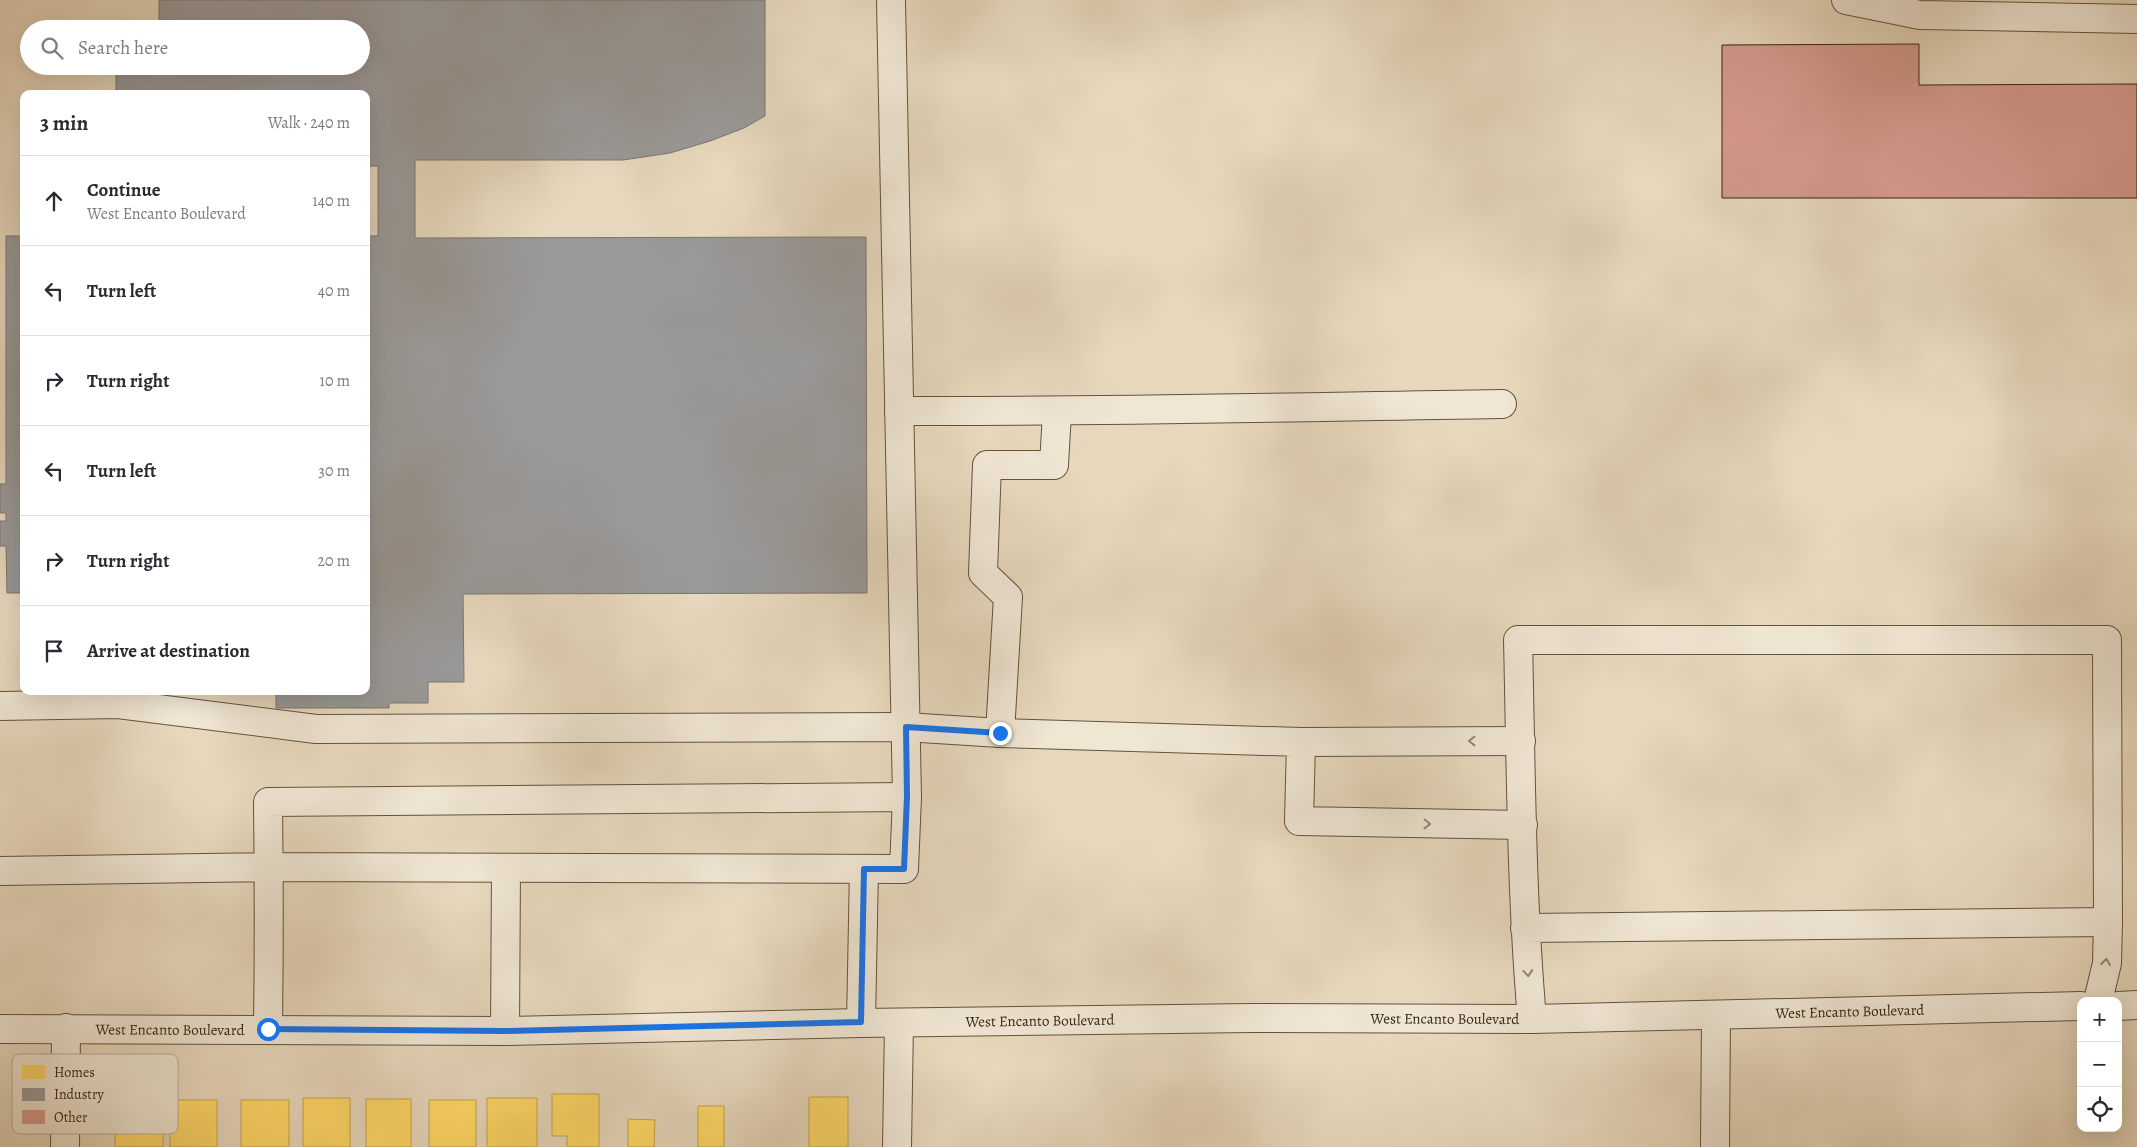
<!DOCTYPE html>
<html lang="en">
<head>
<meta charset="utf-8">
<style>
  :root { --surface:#fff; --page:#f7f7f7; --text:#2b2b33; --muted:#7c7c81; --line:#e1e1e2 }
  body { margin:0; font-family:Alegreya,serif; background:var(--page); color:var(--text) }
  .controls { position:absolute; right:15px; bottom:15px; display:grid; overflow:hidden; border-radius:10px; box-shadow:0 5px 20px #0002 }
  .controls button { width:45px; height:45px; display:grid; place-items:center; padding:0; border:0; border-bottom:1px solid var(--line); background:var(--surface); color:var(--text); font:25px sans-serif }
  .stop { position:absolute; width:15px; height:15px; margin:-11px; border:4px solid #1a73e8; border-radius:50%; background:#fff }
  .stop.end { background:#1a73e8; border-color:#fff; box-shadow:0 1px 5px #0008 }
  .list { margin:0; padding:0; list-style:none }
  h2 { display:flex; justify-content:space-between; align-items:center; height:65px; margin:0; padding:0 20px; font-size:21px }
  h2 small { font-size:16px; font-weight:400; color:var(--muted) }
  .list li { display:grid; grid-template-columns:32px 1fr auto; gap:15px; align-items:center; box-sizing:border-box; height:90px; padding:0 20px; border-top:1px solid var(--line) }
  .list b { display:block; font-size:19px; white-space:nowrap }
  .list p { margin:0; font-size:16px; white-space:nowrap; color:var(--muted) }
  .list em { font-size:16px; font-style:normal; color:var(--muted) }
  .icon { flex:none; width:28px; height:28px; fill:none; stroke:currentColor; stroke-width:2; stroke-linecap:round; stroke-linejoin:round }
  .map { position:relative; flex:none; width:2137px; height:1147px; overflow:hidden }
  .search { position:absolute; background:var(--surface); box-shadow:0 5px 20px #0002; left:20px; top:20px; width:350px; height:55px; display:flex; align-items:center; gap:12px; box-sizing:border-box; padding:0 18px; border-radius:28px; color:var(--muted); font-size:19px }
  .panel { position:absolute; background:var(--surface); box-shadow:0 5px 20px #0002; left:20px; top:90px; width:350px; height:605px; border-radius:10px }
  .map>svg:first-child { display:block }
</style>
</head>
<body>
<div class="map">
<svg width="2137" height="1147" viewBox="0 0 2137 1147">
  <rect width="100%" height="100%" fill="#e7d8bd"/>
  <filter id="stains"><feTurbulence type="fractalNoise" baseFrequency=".004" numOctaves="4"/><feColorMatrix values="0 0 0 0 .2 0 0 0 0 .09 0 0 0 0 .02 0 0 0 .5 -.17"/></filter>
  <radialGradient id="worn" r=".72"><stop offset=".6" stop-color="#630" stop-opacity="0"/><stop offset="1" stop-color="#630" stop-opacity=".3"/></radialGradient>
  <!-- homes -->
  <path fill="#ffd966" stroke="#c4a34c" d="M552,1094H599V1147H567V1136H552Z
    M809,1097H848V1147H809Z
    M115,1098H164L163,1147H115Z
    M303,1098H350V1147H303Z
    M487,1098H537V1147H487Z
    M366,1099H411V1147H366Z
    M170,1100H217V1147H170Z
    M241,1100H289V1147H241Z
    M429,1100H476V1147H429Z
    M698,1106H724V1147H698Z
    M628,1119L655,1120L654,1147H628Z"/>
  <!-- industry -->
  <path fill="#999" stroke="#7c7670" d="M159,0H765V116L744,128L710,141L670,153L623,160H415V238L866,237L867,593L463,594L464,682H428V703H389V708H276V691H366V236H378V166H366V94H116V66H361V29H159Z
    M6,236H24V593H7L6,546H0V521H6V513H0V484H6Z"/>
  <!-- building -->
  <path fill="#d69b8f" stroke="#392610" d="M1919,44V85L2137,84V198H1722V45Z"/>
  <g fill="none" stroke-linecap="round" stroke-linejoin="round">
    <!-- minor casing -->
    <g stroke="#64523b" stroke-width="30">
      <g id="minor">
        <path d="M891,0L907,797"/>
        <path d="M1846,0L1920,15L2137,19"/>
        <path d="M899,411C1100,412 1301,407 1502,404"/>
        <path d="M0,706L118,704L316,729L905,727L1000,733L1301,742L1299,821L1523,825"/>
        <path d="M1000,733L1008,597L983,573L987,465H1054L1057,412"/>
        <path d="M1301,742L1521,741"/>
        <path d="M0,871L269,867L904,869L907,797L268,802C269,878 269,953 268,1029"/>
        <path d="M1525,928L2108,922L2107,640H1518C1521,766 1521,893 1532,1019"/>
        <path d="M2098,1001L2107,963L2108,922"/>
        <path d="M2118,1006L2137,1005"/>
        <path d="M861,1023L864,869"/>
        <path id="s1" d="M0,1029L505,1031L861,1023L1251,1018L1532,1019L2081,1006"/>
        <path d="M505,1031L506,868"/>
        <path d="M65,1147L66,1028"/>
        <path d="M897,1147L899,1023"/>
        <path d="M1715,1147L1716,1016"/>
      </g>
    </g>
    <!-- minor -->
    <use href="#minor" stroke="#efe6d4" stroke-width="28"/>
  </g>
  <!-- one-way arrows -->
  <defs><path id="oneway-chevron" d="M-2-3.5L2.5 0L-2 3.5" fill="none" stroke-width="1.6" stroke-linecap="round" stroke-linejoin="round" transform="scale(1.25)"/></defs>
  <g stroke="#948672">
    <use href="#oneway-chevron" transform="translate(1472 741) rotate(180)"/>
    <use href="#oneway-chevron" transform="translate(1427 824) rotate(1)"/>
    <use href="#oneway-chevron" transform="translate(2106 962) rotate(-83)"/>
    <use href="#oneway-chevron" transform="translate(1528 973) rotate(85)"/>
  </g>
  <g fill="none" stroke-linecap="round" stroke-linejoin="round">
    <!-- route -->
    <path stroke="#1a73e8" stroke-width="6" d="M268,1029L505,1031L861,1022L864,869H904L907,796L906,727L1000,733"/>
  </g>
  <g text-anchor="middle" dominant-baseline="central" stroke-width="5" stroke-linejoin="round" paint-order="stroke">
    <!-- street labels -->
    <g font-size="15" fill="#392610" stroke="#efe6d4">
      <text stroke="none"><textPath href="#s1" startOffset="1850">West Encanto Boulevard</textPath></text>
      <text stroke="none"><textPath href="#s1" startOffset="1445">West Encanto Boulevard</textPath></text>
      <text stroke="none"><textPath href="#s1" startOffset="1040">West Encanto Boulevard</textPath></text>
      <text stroke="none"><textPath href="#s1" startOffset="170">West Encanto Boulevard</textPath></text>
    </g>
  </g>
  <!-- legend -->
  <rect x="12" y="1054" width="166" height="80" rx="8" fill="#efe6d4" stroke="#b8ac99" stroke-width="1"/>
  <rect x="22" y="1065" width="23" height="14" fill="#ffd966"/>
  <rect x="22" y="1088" width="23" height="13" fill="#999"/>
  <rect x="22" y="1110" width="23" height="14" fill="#d69b8f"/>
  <g font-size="14" fill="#392610">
    <text x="54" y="1077">Homes</text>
    <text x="54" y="1099">Industry</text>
    <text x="54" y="1122">Other</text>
  </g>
  <rect width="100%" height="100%" filter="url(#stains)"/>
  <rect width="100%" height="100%" fill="url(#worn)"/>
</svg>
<div class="controls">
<button>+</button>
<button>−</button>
<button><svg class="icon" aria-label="locate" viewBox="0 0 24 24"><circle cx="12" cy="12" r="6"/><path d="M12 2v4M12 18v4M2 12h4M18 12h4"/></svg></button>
</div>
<div class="stop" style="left:268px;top:1029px"></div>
<div class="stop end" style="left:1000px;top:733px"></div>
<div class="search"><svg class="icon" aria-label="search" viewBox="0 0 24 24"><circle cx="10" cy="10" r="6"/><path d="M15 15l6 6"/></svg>Search here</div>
<section class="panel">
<h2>3 min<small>Walk · 240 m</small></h2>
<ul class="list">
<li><svg class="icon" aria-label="ahead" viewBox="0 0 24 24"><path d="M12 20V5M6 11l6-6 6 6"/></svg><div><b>Continue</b><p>West Encanto Boulevard</p></div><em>140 m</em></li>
<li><svg class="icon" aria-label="left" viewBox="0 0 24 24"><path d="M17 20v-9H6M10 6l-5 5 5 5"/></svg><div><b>Turn left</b></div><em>40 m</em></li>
<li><svg class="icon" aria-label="right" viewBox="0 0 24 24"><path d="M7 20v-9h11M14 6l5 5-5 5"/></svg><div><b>Turn right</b></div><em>10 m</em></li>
<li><svg class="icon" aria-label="left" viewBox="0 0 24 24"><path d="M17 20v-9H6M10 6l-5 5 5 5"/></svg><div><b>Turn left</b></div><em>30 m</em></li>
<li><svg class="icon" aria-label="right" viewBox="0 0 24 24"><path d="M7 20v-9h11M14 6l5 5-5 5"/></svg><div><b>Turn right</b></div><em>20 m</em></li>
<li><svg class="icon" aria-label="arrive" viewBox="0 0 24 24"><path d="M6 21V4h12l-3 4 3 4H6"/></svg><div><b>Arrive at destination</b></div></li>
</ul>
</section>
</div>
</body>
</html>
